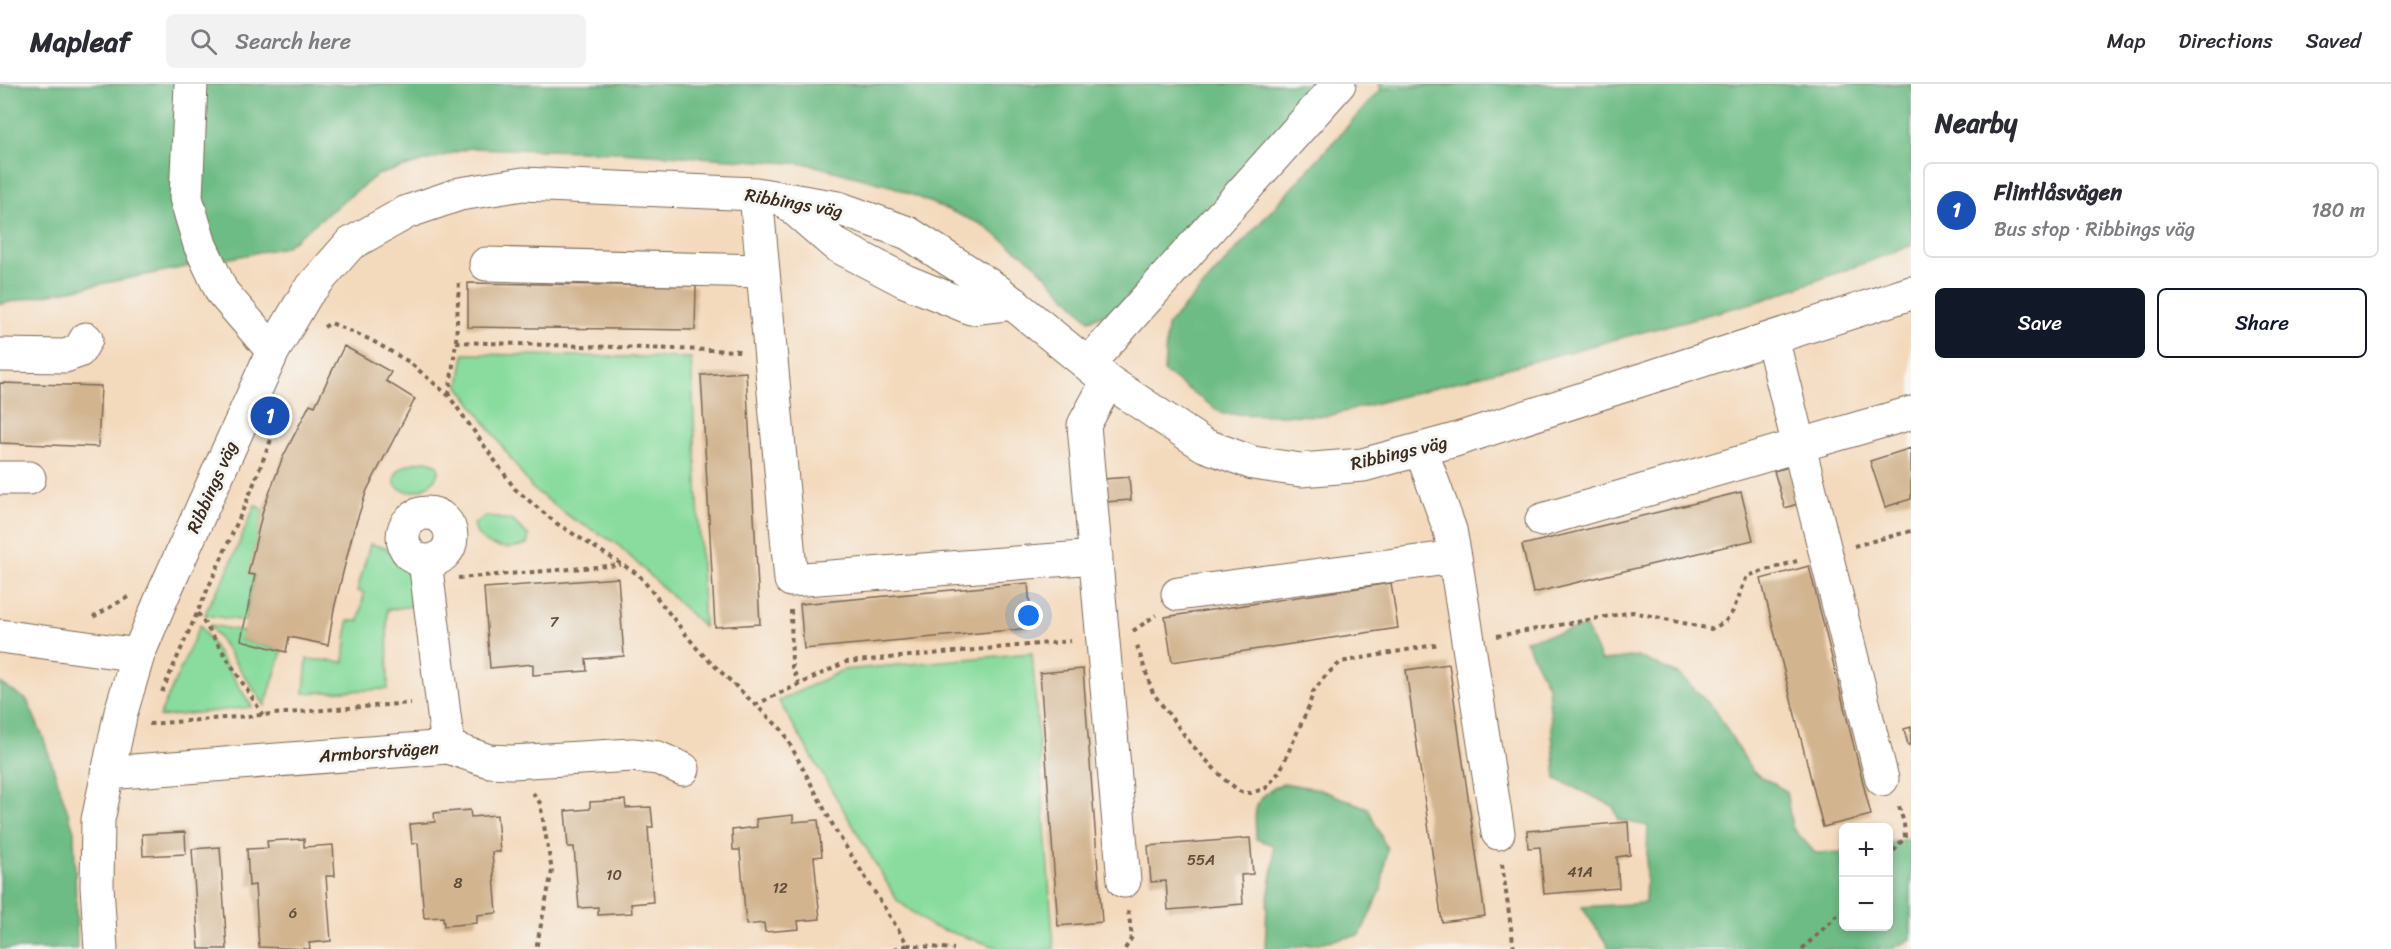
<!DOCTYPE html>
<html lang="en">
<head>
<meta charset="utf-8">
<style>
  :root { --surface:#fff; --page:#f2f2f3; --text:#2b2b33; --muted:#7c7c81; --line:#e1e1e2; --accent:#111827 }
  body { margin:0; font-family:Sriracha,sans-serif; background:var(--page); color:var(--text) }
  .controls { position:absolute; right:18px; bottom:18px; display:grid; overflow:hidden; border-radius:9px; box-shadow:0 3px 9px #0003 }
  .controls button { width:54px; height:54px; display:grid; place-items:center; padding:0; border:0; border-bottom:2px solid var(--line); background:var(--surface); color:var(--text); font:30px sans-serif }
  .you { position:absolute; left:1029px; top:532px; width:21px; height:21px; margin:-15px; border:4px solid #fff; border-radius:50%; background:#1a73e8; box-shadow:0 0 0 9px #1a73e833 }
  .badge { display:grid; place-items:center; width:39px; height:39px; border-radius:50%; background:var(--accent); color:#fff; font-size:20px; font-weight:700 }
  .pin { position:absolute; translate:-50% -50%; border:3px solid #fff; box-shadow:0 2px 6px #0006 }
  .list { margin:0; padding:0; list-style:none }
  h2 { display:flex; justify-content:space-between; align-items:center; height:78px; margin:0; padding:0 24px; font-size:26px }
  h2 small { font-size:20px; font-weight:400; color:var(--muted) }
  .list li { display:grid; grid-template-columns:39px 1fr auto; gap:18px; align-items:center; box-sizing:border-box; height:96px; margin:0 12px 12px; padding:0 12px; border:2px solid var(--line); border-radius:9px }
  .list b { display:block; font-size:22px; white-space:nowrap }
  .list p { margin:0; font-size:20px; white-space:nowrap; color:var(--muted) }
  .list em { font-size:20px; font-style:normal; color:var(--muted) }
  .actions { display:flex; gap:12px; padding:18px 24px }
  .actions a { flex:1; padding:14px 0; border:2px solid var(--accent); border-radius:9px; text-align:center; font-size:21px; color:var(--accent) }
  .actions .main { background:var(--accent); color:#fff }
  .icon { flex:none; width:33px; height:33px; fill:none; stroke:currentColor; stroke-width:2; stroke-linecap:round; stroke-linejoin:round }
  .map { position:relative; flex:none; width:1911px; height:865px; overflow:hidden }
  header { display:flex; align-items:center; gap:36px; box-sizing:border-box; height:84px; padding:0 30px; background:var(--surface); border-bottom:2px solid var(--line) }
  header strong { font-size:28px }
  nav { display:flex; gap:33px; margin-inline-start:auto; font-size:21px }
  .search { width:420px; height:54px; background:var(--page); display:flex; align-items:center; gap:15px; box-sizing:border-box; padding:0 21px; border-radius:9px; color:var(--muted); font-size:22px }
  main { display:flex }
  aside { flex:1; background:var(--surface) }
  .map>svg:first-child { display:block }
</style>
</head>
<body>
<header>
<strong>Mapleaf</strong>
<div class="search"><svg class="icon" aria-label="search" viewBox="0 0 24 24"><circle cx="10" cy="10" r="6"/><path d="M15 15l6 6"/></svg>Search here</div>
<nav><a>Map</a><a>Directions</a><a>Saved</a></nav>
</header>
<main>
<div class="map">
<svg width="1911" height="865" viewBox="0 0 1911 865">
  <rect width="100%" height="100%" fill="#f6f6f2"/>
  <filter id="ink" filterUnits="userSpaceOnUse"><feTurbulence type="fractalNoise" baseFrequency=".0167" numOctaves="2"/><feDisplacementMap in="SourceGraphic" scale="12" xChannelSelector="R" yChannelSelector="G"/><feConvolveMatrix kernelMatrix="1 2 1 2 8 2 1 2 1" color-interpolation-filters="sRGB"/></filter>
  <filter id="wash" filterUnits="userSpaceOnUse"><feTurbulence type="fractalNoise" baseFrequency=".008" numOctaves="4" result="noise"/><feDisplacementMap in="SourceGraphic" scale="24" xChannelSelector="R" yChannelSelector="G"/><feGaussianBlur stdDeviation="1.35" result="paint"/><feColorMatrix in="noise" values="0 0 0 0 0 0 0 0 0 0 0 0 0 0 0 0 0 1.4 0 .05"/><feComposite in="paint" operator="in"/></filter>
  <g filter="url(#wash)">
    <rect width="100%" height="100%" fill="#f4dabd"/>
    <!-- green -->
    <path fill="#89dc9e" stroke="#62835e" stroke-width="1.5" d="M1379,0H1471L1381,5Z
      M464,270L691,274L704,543L616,459L573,435L532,404L459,302Z
      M426,377L436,380L439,386C434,403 412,415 396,402C389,384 412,378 426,377Z
      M255,421L263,426L249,490L255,491L244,537L205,531L210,518L224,495Z
      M485,432L513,437L529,452L527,460C509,468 477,464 474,440Z
      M370,460L387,464L397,480L412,492L411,522L387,526L388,605L304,609L307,575L344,578L348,537H359L364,509L357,507Z
      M200,541L252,623L159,633Z
      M210,541L243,547L241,556L282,567L265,622Z
      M1032,569L1054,865H1003L931,842L897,816L779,617L843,586Z"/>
    <!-- forest -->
    <path fill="#6ebc85" stroke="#547352" stroke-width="1.5" d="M0,0H1331L1117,225L1089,236L1033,178L981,140L894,103L808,80L619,68L470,64L377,91L285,163L0,220Z
      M1471,0H1911V162L1763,216L1328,332L1223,330L1164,288L1167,242L1381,5Z
      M1586,543L1601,577L1637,572L1680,591L1715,626L1753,688L1786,707L1792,743L1815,769L1843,768L1844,842H1888L1889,759L1911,754V855L1892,865H1610L1582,823L1645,819L1648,742L1619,736L1613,722L1556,695L1548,602L1525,556Z
      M0,599L27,616L43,653L74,747L77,865H0Z
      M1283,699L1318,705L1368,724L1387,765L1381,806L1360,851L1284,865H1265L1267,821L1274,777L1273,761L1256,755C1255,722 1251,716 1283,699Z"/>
    <g id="blocks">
      <!-- building -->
      <path fill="#d2b48f" d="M468,199L696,202L695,246L468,243Z
        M344,262L391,288L386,297L415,315L367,406L353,448L334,525L328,561L289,553L286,568L241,556L255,491L248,490L263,426L282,375L310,320L315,322Z
        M746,288L760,540L715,543L701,291Z
        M0,299L101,302L98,363L0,359Z
        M1911,364V415L1885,423L1870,377Z
        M1789,383L1800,419L1785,424L1774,387Z
        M1129,393L1131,416L1105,418L1104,395Z
        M1741,408L1753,456L1533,509L1522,461Z
        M1809,482L1871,731L1823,743L1761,495Z
        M618,494L624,572L586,575L587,587L533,591V580L490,584L484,504Z
        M1028,499L1032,544L804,565L800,520Z
        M1391,499L1398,544L1172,578L1165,533Z
        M1449,580L1485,832L1442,838L1406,586Z
        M1083,585L1102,838L1058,842L1040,589Z
        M1911,643V661H1908L1904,645Z
        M625,716L626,724L651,723L653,743H648L653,818L631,820L632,829L598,831V823L579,824L574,763H568L565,727L590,725V718Z
        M470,726L471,733L497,731L500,768H492L497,829L477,831V839L444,842L443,833L424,834L418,759L412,760L410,740L435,738L434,729Z
        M793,731V738L818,736L822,772L814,773L820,835L798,837L799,845L765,848L764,839L746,841L740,766H733L732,746L757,743L756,735Z
        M1628,738L1630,771L1617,773L1619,804L1544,810L1540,763L1528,764L1527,747Z
        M185,748L186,770L143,772L142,750Z
        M1250,754L1253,790L1241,791L1243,820L1168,826L1166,797L1151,798L1148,762Z
        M304,755V763L333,761L335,792H326L331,857L309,859L310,865L259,863L255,801L249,802L247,765L268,764L267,757Z
        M220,763L227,865H199L192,765Z"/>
    </g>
  </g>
  <g filter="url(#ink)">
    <use href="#blocks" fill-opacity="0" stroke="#7c6856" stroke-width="1.5"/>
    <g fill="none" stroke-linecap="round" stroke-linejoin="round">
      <!-- minor casing -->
      <g stroke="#7c6856" stroke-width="35">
        <path id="minor" d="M191,0L186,114L200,161L222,208L273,267
          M756,110L791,496L1096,473
          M783,115L836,161L905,197L971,224L1014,219
          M486,180L762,187
          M1772,254L1882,695
          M0,271L65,272L79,267L86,255
          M1088,280L1339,0
          M1108,297L1084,341L1124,797
          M1421,366L1450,446L1455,473L1498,749
          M0,394H29
          M403 453a24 24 0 1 1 48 0a24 24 0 1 1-48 0Z
          M1542,436L1911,329
          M425,477L448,663
          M1178,510L1455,473
          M0,552L138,571
          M107,689L448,663L489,677L512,678L632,671L658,674L683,685
          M101,865L97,802L98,736L121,628L138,571L163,511L273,267L307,209L350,160L407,128L460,110L523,100L756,110L838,124L908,149L995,205L1108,297L1204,361L1253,379L1301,386L1363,381L1455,356L1911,209"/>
      </g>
      <!-- path -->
      <path stroke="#7c6856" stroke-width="4" stroke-dasharray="4.5 4.5" stroke-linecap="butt" d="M324,243L331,239L371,256L409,278L449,312L515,405L556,439L639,491L699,567L783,647L836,747L908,861L954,865
        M456,258L740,267
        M449,311L456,258L459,196
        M1854,462L1911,447
        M458,494L621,481
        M791,526L792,583L799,599
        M198,529L263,631
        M93,533L128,513
        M1133,547L1156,531
        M1497,552L1633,528L1711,545L1725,538L1733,527L1747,492L1797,477
        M1137,562L1153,609L1191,660L1225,696L1241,708L1251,709L1266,704L1280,687L1309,622L1313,608L1326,591L1341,578L1439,560
        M162,608L249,412L283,325
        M755,621L846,578L1071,557
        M149,640L411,619
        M533,709L540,719L552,787L536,865
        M1888,774L1905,753L1904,739L1898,719
        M1502,780L1514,865
        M894,865L908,861L910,865
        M1125,865L1132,853L1128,826
        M1802,865L1844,825"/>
      <!-- minor -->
      <use href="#minor" stroke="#fff" stroke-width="33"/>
    </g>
  </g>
  <g text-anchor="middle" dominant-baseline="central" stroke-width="6" stroke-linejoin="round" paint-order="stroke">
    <!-- number labels -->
    <g font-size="15" fill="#614c3a">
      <text x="554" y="538">7</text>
      <text x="1201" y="776">55A</text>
      <text x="1580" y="788">41A</text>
      <text x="614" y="791">10</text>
      <text x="458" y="799">8</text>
      <text x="780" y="804">12</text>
      <text x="293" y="829">6</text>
    </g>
    <!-- street labels -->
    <g font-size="18" fill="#3b2a1e" stroke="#f6f6f2">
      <text transform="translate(794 119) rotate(10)">Ribbings väg</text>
      <text transform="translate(1399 369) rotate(-13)">Ribbings väg</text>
      <text transform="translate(212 403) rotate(-66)">Ribbings väg</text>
      <text transform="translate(379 668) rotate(-4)">Armborstvägen</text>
    </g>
  </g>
</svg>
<div class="controls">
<button>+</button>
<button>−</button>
</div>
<div class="you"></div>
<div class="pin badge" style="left:270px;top:332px;background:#1a4fb4">1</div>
</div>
<aside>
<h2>Nearby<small></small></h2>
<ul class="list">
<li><span class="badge" style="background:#1a4fb4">1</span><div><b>Flintlåsvägen</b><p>Bus stop · Ribbings väg</p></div><em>180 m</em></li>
</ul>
<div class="actions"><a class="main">Save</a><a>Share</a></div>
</aside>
</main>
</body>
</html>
